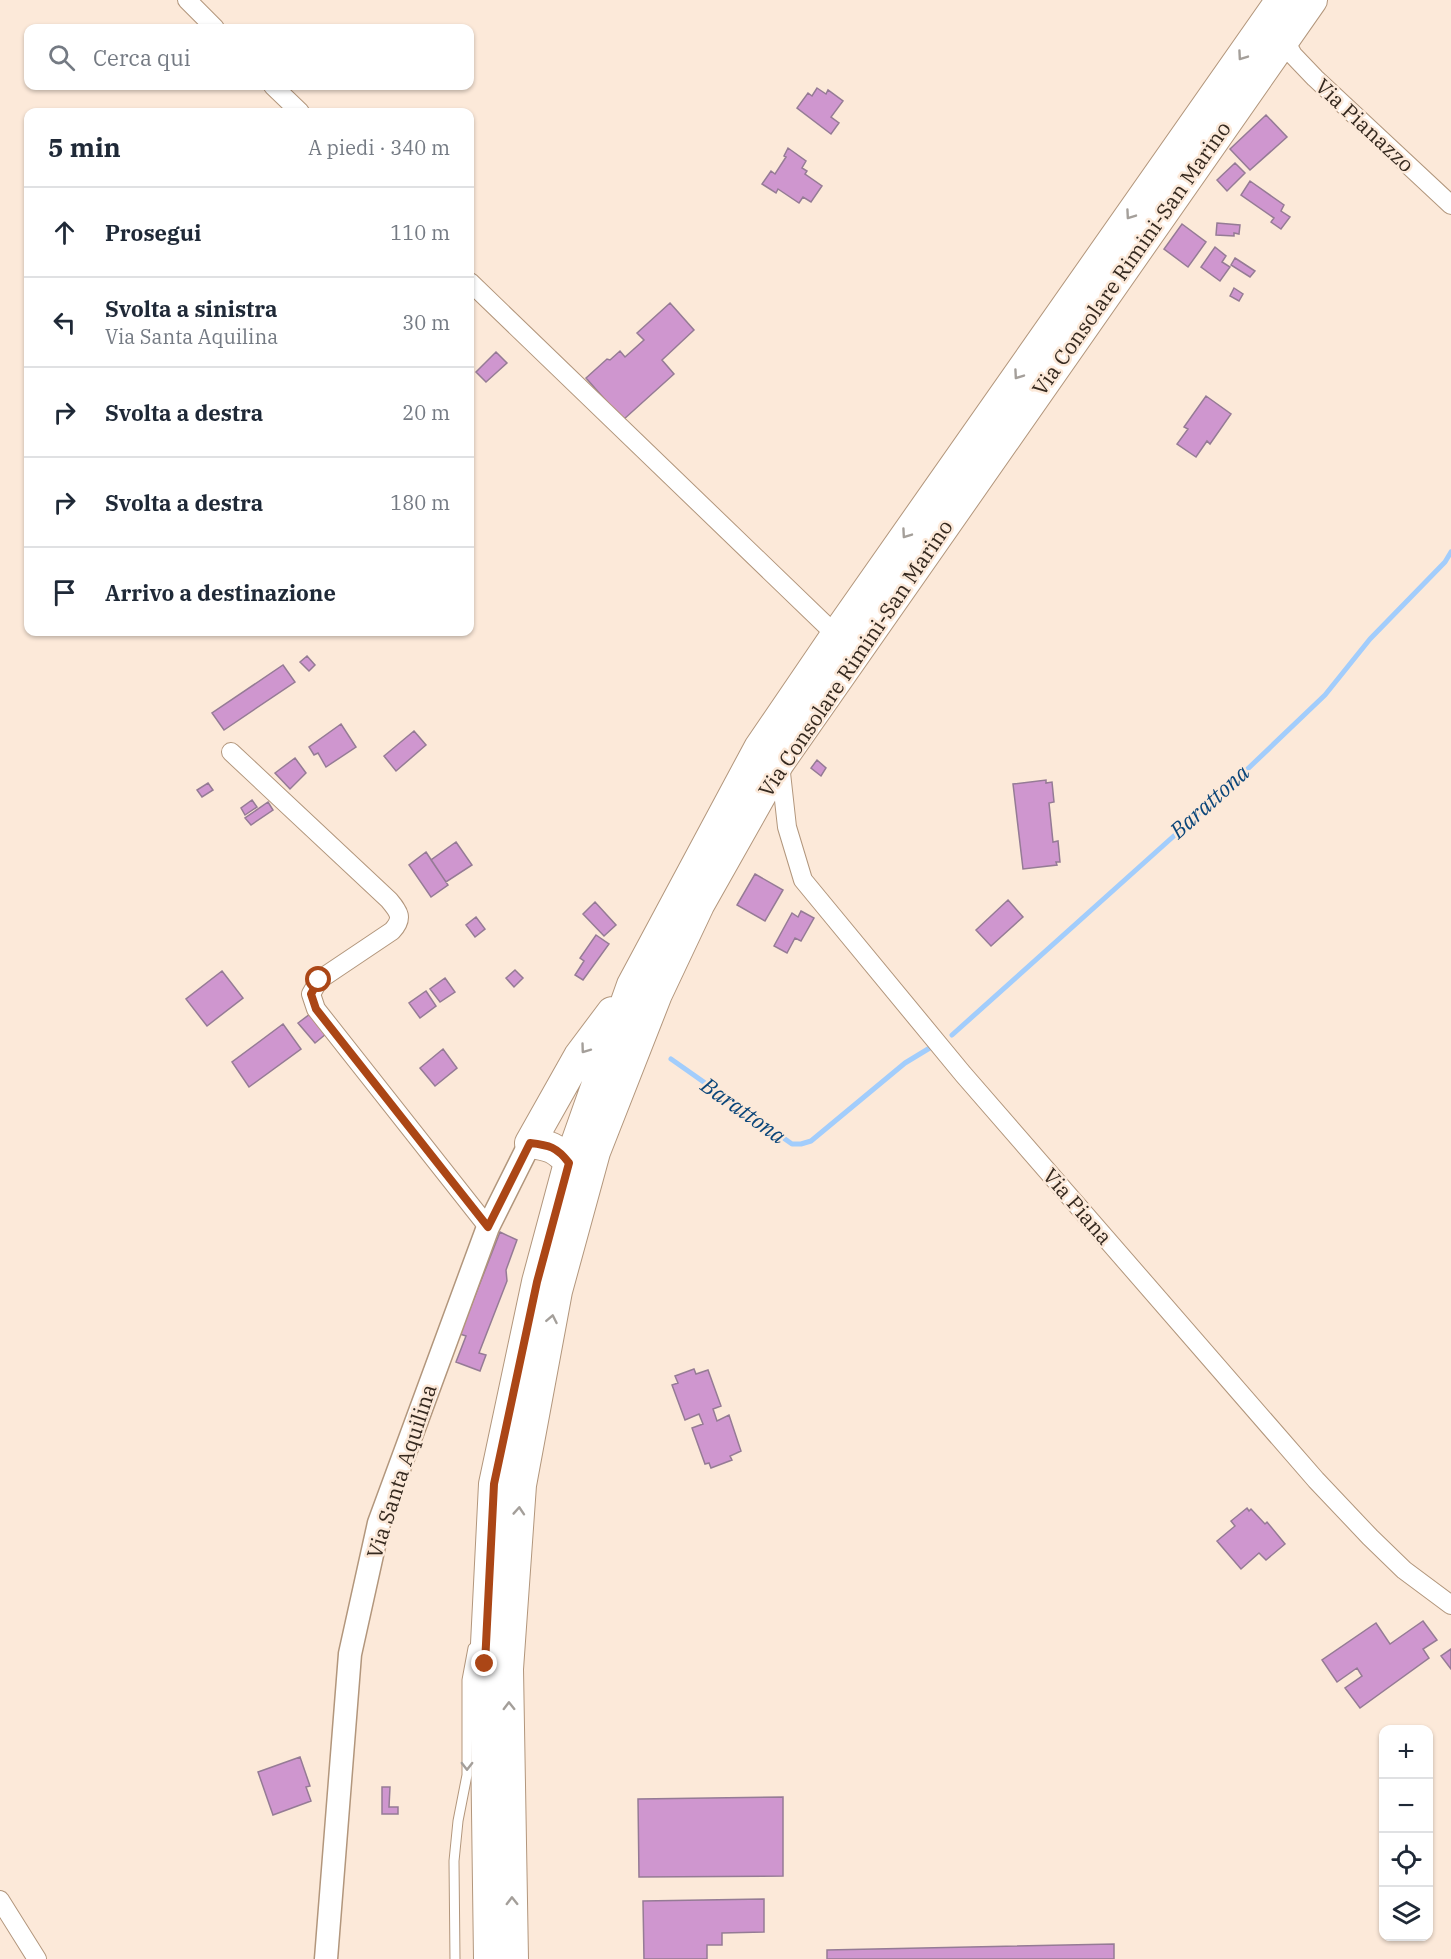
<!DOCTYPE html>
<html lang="it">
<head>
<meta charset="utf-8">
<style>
  :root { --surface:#fff; --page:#f6f6f7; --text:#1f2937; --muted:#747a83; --line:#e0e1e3 }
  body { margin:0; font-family:"IBM Plex Serif",serif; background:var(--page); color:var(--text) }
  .controls { position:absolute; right:18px; bottom:18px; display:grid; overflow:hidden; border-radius:12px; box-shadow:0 2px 4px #0004 }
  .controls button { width:54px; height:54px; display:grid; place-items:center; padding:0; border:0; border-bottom:2px solid var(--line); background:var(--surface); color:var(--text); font:30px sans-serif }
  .stop { position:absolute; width:18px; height:18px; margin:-14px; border:4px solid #ab4616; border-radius:50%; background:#fff }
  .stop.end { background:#ab4616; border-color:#fff; box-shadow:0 2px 6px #0008 }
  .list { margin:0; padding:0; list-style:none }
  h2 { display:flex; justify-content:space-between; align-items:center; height:78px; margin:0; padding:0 24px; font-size:26px }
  h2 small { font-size:20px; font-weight:400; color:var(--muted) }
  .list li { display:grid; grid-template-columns:39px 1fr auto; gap:18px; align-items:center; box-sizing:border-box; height:90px; padding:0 24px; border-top:2px solid var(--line) }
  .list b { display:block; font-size:22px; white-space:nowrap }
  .list p { margin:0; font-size:20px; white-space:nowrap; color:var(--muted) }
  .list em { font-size:20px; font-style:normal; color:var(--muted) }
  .icon { flex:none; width:33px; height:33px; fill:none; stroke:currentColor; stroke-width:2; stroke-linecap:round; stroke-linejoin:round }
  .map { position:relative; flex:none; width:1451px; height:1959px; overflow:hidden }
  .search { position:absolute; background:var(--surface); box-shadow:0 2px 4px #0004; left:24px; top:24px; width:450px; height:66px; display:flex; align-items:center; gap:15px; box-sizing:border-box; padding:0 21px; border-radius:12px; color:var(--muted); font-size:22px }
  .panel { position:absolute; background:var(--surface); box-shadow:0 2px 4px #0004; left:24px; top:108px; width:450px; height:528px; border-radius:12px }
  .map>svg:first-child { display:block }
</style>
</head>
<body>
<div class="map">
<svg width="1451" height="1959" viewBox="0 0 1451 1959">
  <rect width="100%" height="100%" fill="#fce9d9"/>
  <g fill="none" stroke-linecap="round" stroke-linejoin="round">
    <!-- stream -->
    <path stroke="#a2cdfc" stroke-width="5" d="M952,1035L1234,782L1325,695L1370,639L1445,562L1451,552
      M671,1059L792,1144H801L811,1141L905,1063L933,1046"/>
  </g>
  <!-- building -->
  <path fill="#cf96cf" stroke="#957b95" stroke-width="1.5" d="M817,88L826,94L828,90L843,101L831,117L839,123L831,134L797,108L808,93L812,96Z
    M1266,115L1287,137L1250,170L1230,149Z
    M788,148L806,161L802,168L807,171L805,174L822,186L811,202L803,197L799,203L778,189L776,193L762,184L771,171L775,174L786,157L784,156Z
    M1235,163L1245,173L1227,191L1217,180Z
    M1250,181L1284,205L1281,211L1290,217L1281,229L1271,222L1274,218L1241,195Z
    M1217,223L1240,225L1239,234L1234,233V236L1216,235Z
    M1182,224L1206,242L1188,267L1164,249Z
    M1215,247L1226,256L1222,262L1230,267L1220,281L1201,267Z
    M1235,258L1255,271L1250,277L1231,265Z
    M1234,288L1243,294L1239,301L1230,296Z
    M670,303L694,330L662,360L674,374L623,420L586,378L607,359L610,360L620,351L625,357L644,340L637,333Z
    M496,352L507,363L486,382L476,372Z
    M1206,396L1231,414L1210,444L1207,441L1196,457L1177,444L1188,429L1184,427Z
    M307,656L315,665L309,671L300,662Z
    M283,665L295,682L224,730L212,713Z
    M341,724L356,747L326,767L318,753L314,755L309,747Z
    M414,731L426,745L396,771L384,756Z
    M295,758L306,773L290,789L275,773Z
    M817,760L826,768L821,776L811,768Z
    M1046,780V783L1052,782L1054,802L1049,803L1053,842L1058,841L1060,862H1056L1057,865L1023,869L1013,784Z
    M208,783L213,790L202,797L197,790Z
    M252,800L257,807L245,815L241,808Z
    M268,802L273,810L251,825L245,818Z
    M456,842L472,865L446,882L431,860Z
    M426,852L448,885L431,897L409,865Z
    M755,874L783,890L765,921L737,905Z
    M1008,900L1023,917L991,946L976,930Z
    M595,902L616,925L604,936L583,914Z
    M801,911L814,918L801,941L795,938L787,953L774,946L792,913L798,917Z
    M476,917L485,929L475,937L466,925Z
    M596,935L609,944L583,980L575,975L584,961L580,958Z
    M515,970L523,978L514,987L506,978Z
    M222,971L243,998L207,1026L186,999Z
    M445,978L455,992L440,1002L430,989Z
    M426,991L436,1006L420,1018L409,1003Z
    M310,1014L326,1034L315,1043L298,1023Z
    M283,1024L301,1049L249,1087L232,1062Z
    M443,1049L457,1068L435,1086L420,1068Z
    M500,1232L517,1240L506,1270L507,1281L479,1353L486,1355L480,1371L456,1362L466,1336L460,1334Z
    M694,1369L696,1374L708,1370L721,1406L713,1409L717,1421L729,1415L741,1451L730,1456L732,1460L711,1468L709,1463L705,1464L692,1428L703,1424L699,1414L685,1420L672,1385L678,1383L675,1376Z
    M1247,1508L1249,1511L1251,1509L1265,1524L1267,1522L1285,1544L1266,1560L1259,1553L1241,1569L1217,1541L1235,1526L1231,1521Z
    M1423,1621L1437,1640L1423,1649L1429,1658L1360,1708L1345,1688L1362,1676L1357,1668L1337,1682L1322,1660L1376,1623L1390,1644Z
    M1451,1649V1669L1441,1656Z
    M300,1757L310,1786L306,1787L311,1801L273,1815L258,1772Z
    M382,1787H390L389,1807H398V1814H382Z
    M783,1797V1876L639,1877L638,1799Z
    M764,1899V1932L722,1933V1945H707V1959H644L643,1901Z
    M1114,1944V1959H827V1950Z"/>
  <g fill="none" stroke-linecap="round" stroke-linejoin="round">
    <!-- service casing -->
    <g stroke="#b2967c" stroke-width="11">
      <path id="service" d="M455,1959L454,1861L458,1821L467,1775V1680L473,1648"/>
    </g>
    <!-- minor casing -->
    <g stroke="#b2967c" stroke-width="20">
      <path id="minor" d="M187,0L215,28
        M1284,39L1293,55L1315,78L1451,205
        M273,86L300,112
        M470,282L836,635
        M231,752L389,900C399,912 404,918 392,931L319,980L311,994L316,1009L488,1227
        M780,764L787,827L803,880L963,1074L1316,1480L1370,1537L1404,1570L1451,1605
        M0,1900L37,1959"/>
    </g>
    <!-- tertiary casing -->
    <g stroke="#b2967c" stroke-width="25">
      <path id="tertiary" d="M326,1959L350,1654L379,1523L488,1227L530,1143"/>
    </g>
    <!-- primary casing -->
    <g stroke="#b2967c" stroke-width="32">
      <path id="primary" d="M569,1163C558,1148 548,1145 530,1143L579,1056L612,1012
        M489,1959L485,1664L494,1484L537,1282L569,1163L632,985L759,748L836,635L1281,0
        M513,1959L508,1669L521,1485L557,1291L595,1152L657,994L699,905L779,763L1312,0"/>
    </g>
    <!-- service -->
    <use href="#service" stroke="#fff" stroke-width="9"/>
    <!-- minor -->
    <use href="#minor" stroke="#fff" stroke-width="18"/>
    <!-- tertiary -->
    <use href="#tertiary" stroke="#fff" stroke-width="22"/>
    <!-- primary -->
    <use href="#primary" stroke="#fff" stroke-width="30"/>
  </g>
  <!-- one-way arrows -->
  <defs><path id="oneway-chevron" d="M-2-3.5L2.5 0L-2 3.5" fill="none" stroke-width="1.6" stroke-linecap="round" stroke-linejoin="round" transform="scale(1.5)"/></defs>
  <g stroke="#a49f9a">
    <use href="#oneway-chevron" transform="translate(1242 56) rotate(125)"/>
    <use href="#oneway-chevron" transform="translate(1130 215) rotate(125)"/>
    <use href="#oneway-chevron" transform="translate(1018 375) rotate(125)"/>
    <use href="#oneway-chevron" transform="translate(906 534) rotate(125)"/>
    <use href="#oneway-chevron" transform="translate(585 1049) rotate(126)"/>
    <use href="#oneway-chevron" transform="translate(552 1319) rotate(-79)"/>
    <use href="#oneway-chevron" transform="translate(519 1511) rotate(-86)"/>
    <use href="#oneway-chevron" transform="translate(509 1706) rotate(-91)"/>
    <use href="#oneway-chevron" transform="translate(467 1766) rotate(90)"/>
    <use href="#oneway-chevron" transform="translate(512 1901) rotate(-91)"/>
  </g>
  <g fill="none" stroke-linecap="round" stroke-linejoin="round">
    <!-- route -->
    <path stroke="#ab4616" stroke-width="8" d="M319,980L311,994L316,1009L488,1227L530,1143C549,1145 557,1147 569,1163L537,1282L494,1484L485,1664"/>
  </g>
  <g text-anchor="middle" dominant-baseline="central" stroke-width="5" stroke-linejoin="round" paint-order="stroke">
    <!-- street labels -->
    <g font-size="21" fill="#35291f" stroke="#fce9d9">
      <text transform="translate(1365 125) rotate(43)">Via Pianazzo</text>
      <text transform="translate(1131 258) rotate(-55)">Via Consolare Rimini-San Marino</text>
      <text transform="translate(855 658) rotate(-56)">Via Consolare Rimini-San Marino</text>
      <text transform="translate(1078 1206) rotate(49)">Via Piana</text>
      <text transform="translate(401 1471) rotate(-72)">Via Santa Aquilina</text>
    </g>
    <!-- water labels -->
    <g font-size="22" font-style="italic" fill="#0a4579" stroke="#fce9d9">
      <text transform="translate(1209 801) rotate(-42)">Barattona</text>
      <text transform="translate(744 1110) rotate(35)">Barattona</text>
    </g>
  </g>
</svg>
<div class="controls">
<button>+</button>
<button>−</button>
<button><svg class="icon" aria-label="locate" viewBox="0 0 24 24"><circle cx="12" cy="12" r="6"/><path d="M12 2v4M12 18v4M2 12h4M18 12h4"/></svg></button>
<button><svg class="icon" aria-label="layers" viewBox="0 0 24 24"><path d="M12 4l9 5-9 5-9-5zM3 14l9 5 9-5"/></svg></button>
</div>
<div class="stop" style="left:319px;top:980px"></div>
<div class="stop end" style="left:485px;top:1664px"></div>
<div class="search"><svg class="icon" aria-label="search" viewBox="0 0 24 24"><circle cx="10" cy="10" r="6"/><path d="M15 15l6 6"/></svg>Cerca qui</div>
<section class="panel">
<h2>5 min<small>A piedi · 340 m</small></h2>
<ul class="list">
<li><svg class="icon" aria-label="ahead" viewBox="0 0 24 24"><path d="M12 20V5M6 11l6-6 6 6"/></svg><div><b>Prosegui</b></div><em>110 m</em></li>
<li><svg class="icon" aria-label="left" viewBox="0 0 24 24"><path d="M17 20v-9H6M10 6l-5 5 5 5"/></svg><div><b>Svolta a sinistra</b><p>Via Santa Aquilina</p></div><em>30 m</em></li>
<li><svg class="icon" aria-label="right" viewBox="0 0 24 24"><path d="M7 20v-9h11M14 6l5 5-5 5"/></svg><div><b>Svolta a destra</b></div><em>20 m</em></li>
<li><svg class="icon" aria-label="right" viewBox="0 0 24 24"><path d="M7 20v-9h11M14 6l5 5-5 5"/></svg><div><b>Svolta a destra</b></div><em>180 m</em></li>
<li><svg class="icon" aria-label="arrive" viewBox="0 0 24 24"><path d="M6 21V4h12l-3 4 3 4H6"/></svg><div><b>Arrivo a destinazione</b></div></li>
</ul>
</section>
</div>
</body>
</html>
